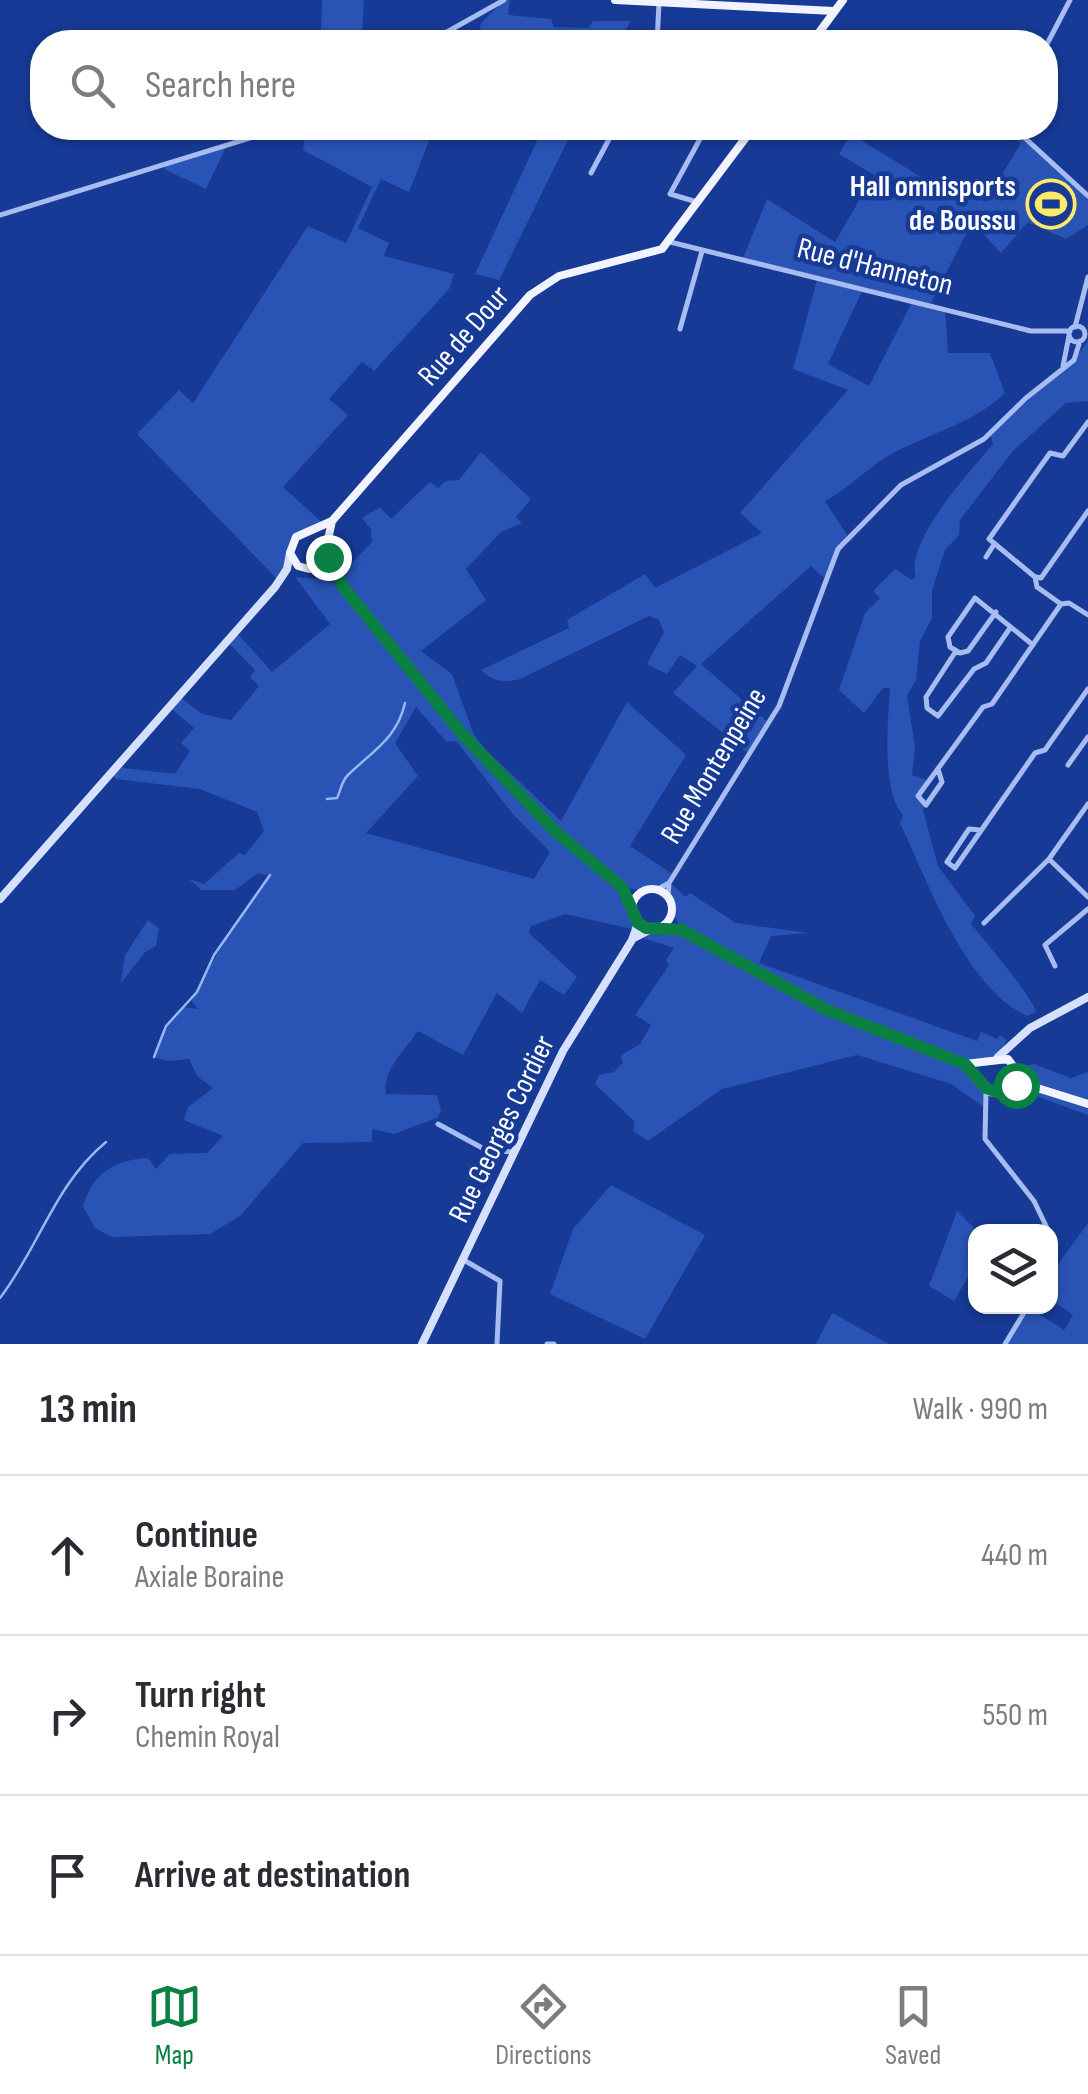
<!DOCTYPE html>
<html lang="en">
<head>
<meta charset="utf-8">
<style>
  :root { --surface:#fff; --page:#f7f7f7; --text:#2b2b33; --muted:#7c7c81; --line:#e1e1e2; --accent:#0b8043 }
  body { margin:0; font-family:"Sofia Sans Condensed",sans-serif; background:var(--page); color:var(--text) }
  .controls { position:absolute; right:30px; bottom:30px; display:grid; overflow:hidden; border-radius:20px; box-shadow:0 2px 8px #0004 }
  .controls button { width:90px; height:90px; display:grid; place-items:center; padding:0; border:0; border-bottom:2px solid var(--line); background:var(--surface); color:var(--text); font:50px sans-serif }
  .stop { position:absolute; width:30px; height:30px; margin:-22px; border:8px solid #0b8043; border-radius:50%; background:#fff }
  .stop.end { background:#0b8043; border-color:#fff; box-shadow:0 2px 10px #0008 }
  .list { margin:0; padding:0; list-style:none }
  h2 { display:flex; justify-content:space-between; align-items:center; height:130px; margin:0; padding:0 40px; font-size:42px }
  h2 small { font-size:32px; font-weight:400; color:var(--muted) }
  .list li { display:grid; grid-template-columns:65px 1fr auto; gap:30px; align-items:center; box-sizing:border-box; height:160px; padding:0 40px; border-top:2px solid var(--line) }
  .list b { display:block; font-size:38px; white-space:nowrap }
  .list p { margin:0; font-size:32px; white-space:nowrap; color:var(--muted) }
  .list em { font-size:32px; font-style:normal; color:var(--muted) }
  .icon { flex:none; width:55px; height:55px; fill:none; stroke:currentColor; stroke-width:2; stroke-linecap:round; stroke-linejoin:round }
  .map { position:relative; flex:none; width:1088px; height:1344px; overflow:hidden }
  .search { position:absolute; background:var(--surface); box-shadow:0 2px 8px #0004; left:30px; right:30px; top:30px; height:110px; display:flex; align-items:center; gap:25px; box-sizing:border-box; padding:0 35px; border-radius:40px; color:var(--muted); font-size:38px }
  .sheet { height:610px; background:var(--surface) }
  nav { display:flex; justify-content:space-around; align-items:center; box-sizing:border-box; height:140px; border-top:2px solid var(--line); background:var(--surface); font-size:28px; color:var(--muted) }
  nav a { display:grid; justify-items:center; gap:5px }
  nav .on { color:var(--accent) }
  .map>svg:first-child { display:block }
</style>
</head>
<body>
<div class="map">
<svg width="1088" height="1344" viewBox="0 0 1088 1344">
  <rect width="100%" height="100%" fill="#163a95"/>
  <!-- green -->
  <path fill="#2953b4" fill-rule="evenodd" d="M322,0H364L362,38L321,36Z
    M504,0H510L508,15L551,19L554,27L588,28L593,21H631L619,42H465L466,39L478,42L481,23Z
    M306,128H364L373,133L376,128H434L409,192L381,179L358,228L389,243L384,256L454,274L449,289L374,371L362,362L329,399L348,415L283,487L326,526L296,537L290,563L278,580L137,434L179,390L193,403L308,226L346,243L372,187L303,150Z
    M543,128H574L499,280L475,274Z
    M1015,128L1088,196V225L1066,239L1028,222L1001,253L972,222L931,303L945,308L948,353H990L1005,393C977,421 930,434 895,452C870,465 850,488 825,501L849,538L824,578L811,566L701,664L769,723L749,754L673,693L697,666L680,655L667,674L647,664L664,632L659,620L649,616L520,679C505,683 493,682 481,670L569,628L567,620L645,574L655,588L762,533L740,513L848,390L793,369L818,276L743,258L767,199L835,242L874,175L839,154L851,134L957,199L964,191L985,202L1021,143L1014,138L1007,140ZM864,287L913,300L869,386L828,364Z
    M226,147L206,189L164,169L168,164Z
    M1088,341V401L1066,403L1012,452L960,520L959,535L945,550L932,590V618L920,641L916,680L907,695L915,747L912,775L929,781L918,796L926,805L923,810L938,866L975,916L971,924C984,940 1033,997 1036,1012L1027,1016C965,987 928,882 900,823L903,815C881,791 888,720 890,688H883L864,713L839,690L865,613L880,598L873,591L895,569L912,580L916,577C904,543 971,470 993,444L990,433L1074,360Z
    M481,452L531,499L516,517L522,523L501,532L466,569L486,600L421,651L452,674L474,735L487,751L561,821L627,702L686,755L630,846L674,875L670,883L686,897L690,893L736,923L808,933L771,936L759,963L977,1041L981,1032L997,1039L1000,1035L1007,1040L998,1057L967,1065L983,1084L987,1109L951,1084L857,1055L722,1089L648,1141L633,1131L635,1122L595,1084L599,1075L614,1072L623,1062L620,1056L640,1044L651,1025L635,1015L669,965L666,960L674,948L637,936L643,931L681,929L663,892L624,888L636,930L565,914L531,926L529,933L577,977L564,995L540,980L522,1013L497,993L463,1055L418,1031C406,1049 381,1072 386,1094L437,1095L441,1111L437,1118L394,1134L372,1129V1142L303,1143L240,1216L210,1234L112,1237L95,1228L83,1206C93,1173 114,1160 148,1158L156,1169L170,1154L207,1153L223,1136L184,1120L188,1107L213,1088L197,1076L189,1059L168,1061L154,1057L166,1026L182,1007L198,1009L191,1000L234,924L270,876L258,873L235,890H201L189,879L204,884L239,853L245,855L264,831L257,812L200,789L116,779L109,773L118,763L124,768L175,774L190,751L181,743L194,728L168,706L177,695L202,714L231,720L259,686L250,677L255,670L226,640L235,631L272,672L330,624L295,577L331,580L393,653L396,646L341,574L372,542L371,529L362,518L380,507L391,519L430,482L438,488L446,481L459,480ZM416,707L446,741L457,742L512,813L550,852L534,879L366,833L418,776L395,743Z
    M148,920L159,929L156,946L145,952L121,983L125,955Z
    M1034,1064L1071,1078L1088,1072V1115L1031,1094L1037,1080L1025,1066Z
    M611,1185L705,1235L645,1339L550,1294L573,1229Z
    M957,1211L977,1231L975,1265L954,1301L929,1286Z
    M1088,1223V1344H1005L1028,1307L1064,1330L1073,1315L1051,1300V1274Z
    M832,1313L889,1344H816Z"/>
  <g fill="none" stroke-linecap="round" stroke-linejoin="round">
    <!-- stream -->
    <path stroke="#99b6f4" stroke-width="2.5" d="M327,799L337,798C340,792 342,781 347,776C371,752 397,739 405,703
      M154,1057L166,1026L197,992L214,955L270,875
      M0,1298C39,1247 55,1184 106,1142"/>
    <!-- street -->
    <path stroke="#a7bdf1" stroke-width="5" d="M429,42L504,0
      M657,42L659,3
      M1046,46L1070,0
      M1014,128L1088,196
      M591,173L615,128
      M697,202L670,194L706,128
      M0,215L282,128
      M670,242L1031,331H1070
      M1069 334a8 8 0 1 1 16 0a8 8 0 1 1-16 0Z
      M1075,327L1088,277
      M680,329L702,251
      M1063,366L1069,336
      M1088,422L1063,456L1050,453L989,539L1035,577L1037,587L1061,604L1069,603L1088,615
      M986,557L993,546
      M1036,577L1041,578L1088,511
      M996,612L968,651L960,653L950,647L948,637L975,598L1033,645
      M956,651L926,697L927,708L938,716L974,669L986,663L1010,628
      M1068,765L1088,737
      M938,769L942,782L926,805L918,796L983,707L992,704L1061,604
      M980,830L969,829L947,862L955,868L1035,753L1045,750L1088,689
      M1049,859L1088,897
      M658,889L669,883
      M668,896L669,883L779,706L838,549L901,485L984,439L1026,398L1074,360L1080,341
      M984,923L1049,859L1088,804
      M1055,966L1045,945L1088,909
      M986,1091L985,1139L1034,1201L1049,1232
      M438,1124L486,1150L514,1152
      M1050,1239V1258
      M462,1259L500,1281L497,1344
      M547,1344H554
      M1005,1344L1028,1306"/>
    <!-- secondary -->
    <path stroke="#d5e0fc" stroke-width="8" d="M0,899L275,587L287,569L290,553
      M636,937L651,929
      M998,1057L1030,1028L1088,997
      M422,1344L563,1051L632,940L638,923"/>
    <!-- primary -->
    <path stroke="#f1f4ff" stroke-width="8" d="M615,0L834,11
      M812,42L843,0
      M332,521L323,563L309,569L298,566L290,553L296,537L332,521L530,295L559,276L662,249L753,128
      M328,556L344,588L467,739L556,832L622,887L632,904
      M632 909a20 20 0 1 1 40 0a20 20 0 1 1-40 0Z
      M656,929L683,930L827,1010L965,1064L990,1092L1002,1094L1034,1087
      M965,1064L1008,1059L1018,1073L1012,1090
      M1018,1073L1034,1087L1088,1104"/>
  </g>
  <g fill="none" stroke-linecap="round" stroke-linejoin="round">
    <!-- route -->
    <path stroke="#0b8043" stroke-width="12" d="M328,557L344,588L462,734L556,832L622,887L638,923L646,928L682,930L827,1010L965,1064L986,1088L1002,1094L1016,1085"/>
  </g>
  <!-- icons -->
  <defs>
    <g id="stadium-ring" transform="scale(2.5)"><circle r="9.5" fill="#163a95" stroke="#ffea67" stroke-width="1.5"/><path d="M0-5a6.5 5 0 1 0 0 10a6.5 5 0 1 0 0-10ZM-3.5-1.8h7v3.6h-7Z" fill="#ffea67"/></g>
  </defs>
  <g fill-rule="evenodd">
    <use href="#stadium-ring" x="1051" y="204"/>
  </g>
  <g text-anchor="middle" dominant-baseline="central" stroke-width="9" stroke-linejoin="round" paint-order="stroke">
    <!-- poi labels -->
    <g font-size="30" font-weight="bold" fill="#fff" stroke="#163a95" text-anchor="end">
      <text x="1016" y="187">Hall omnisports<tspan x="1016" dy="34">de Boussu</tspan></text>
    </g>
    <!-- street labels -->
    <g font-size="30" fill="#fff" stroke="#163a95">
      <text transform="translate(875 267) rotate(14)">Rue d'Hanneton</text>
      <text transform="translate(464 336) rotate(-49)">Rue de Dour</text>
      <text transform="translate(714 766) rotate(-59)">Rue Montenpeine</text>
      <text transform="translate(502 1129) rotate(-64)">Rue Georges Cordier</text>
    </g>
  </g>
</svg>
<div class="controls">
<button><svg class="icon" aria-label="layers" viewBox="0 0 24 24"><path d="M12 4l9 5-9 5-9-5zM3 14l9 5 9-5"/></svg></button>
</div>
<div class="stop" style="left:1016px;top:1085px"></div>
<div class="stop end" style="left:328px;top:557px"></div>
<div class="search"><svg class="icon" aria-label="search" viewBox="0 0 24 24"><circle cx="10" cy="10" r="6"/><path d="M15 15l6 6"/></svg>Search here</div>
</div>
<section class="sheet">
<h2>13 min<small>Walk · 990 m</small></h2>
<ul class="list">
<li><svg class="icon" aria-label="ahead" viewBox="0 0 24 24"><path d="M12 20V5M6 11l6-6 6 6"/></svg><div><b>Continue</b><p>Axiale Boraine</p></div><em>440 m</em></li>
<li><svg class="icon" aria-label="right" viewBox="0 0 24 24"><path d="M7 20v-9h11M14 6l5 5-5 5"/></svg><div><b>Turn right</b><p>Chemin Royal</p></div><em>550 m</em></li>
<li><svg class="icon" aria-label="arrive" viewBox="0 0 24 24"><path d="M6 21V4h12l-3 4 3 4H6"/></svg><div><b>Arrive at destination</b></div></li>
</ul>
</section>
<nav>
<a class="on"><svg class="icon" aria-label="map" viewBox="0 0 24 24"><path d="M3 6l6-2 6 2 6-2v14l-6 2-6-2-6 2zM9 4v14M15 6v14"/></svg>Map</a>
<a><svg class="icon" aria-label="directions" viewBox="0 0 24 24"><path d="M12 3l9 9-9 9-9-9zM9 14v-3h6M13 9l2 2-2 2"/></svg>Directions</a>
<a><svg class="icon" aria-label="saved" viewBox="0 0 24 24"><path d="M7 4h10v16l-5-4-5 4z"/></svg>Saved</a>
</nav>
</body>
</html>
